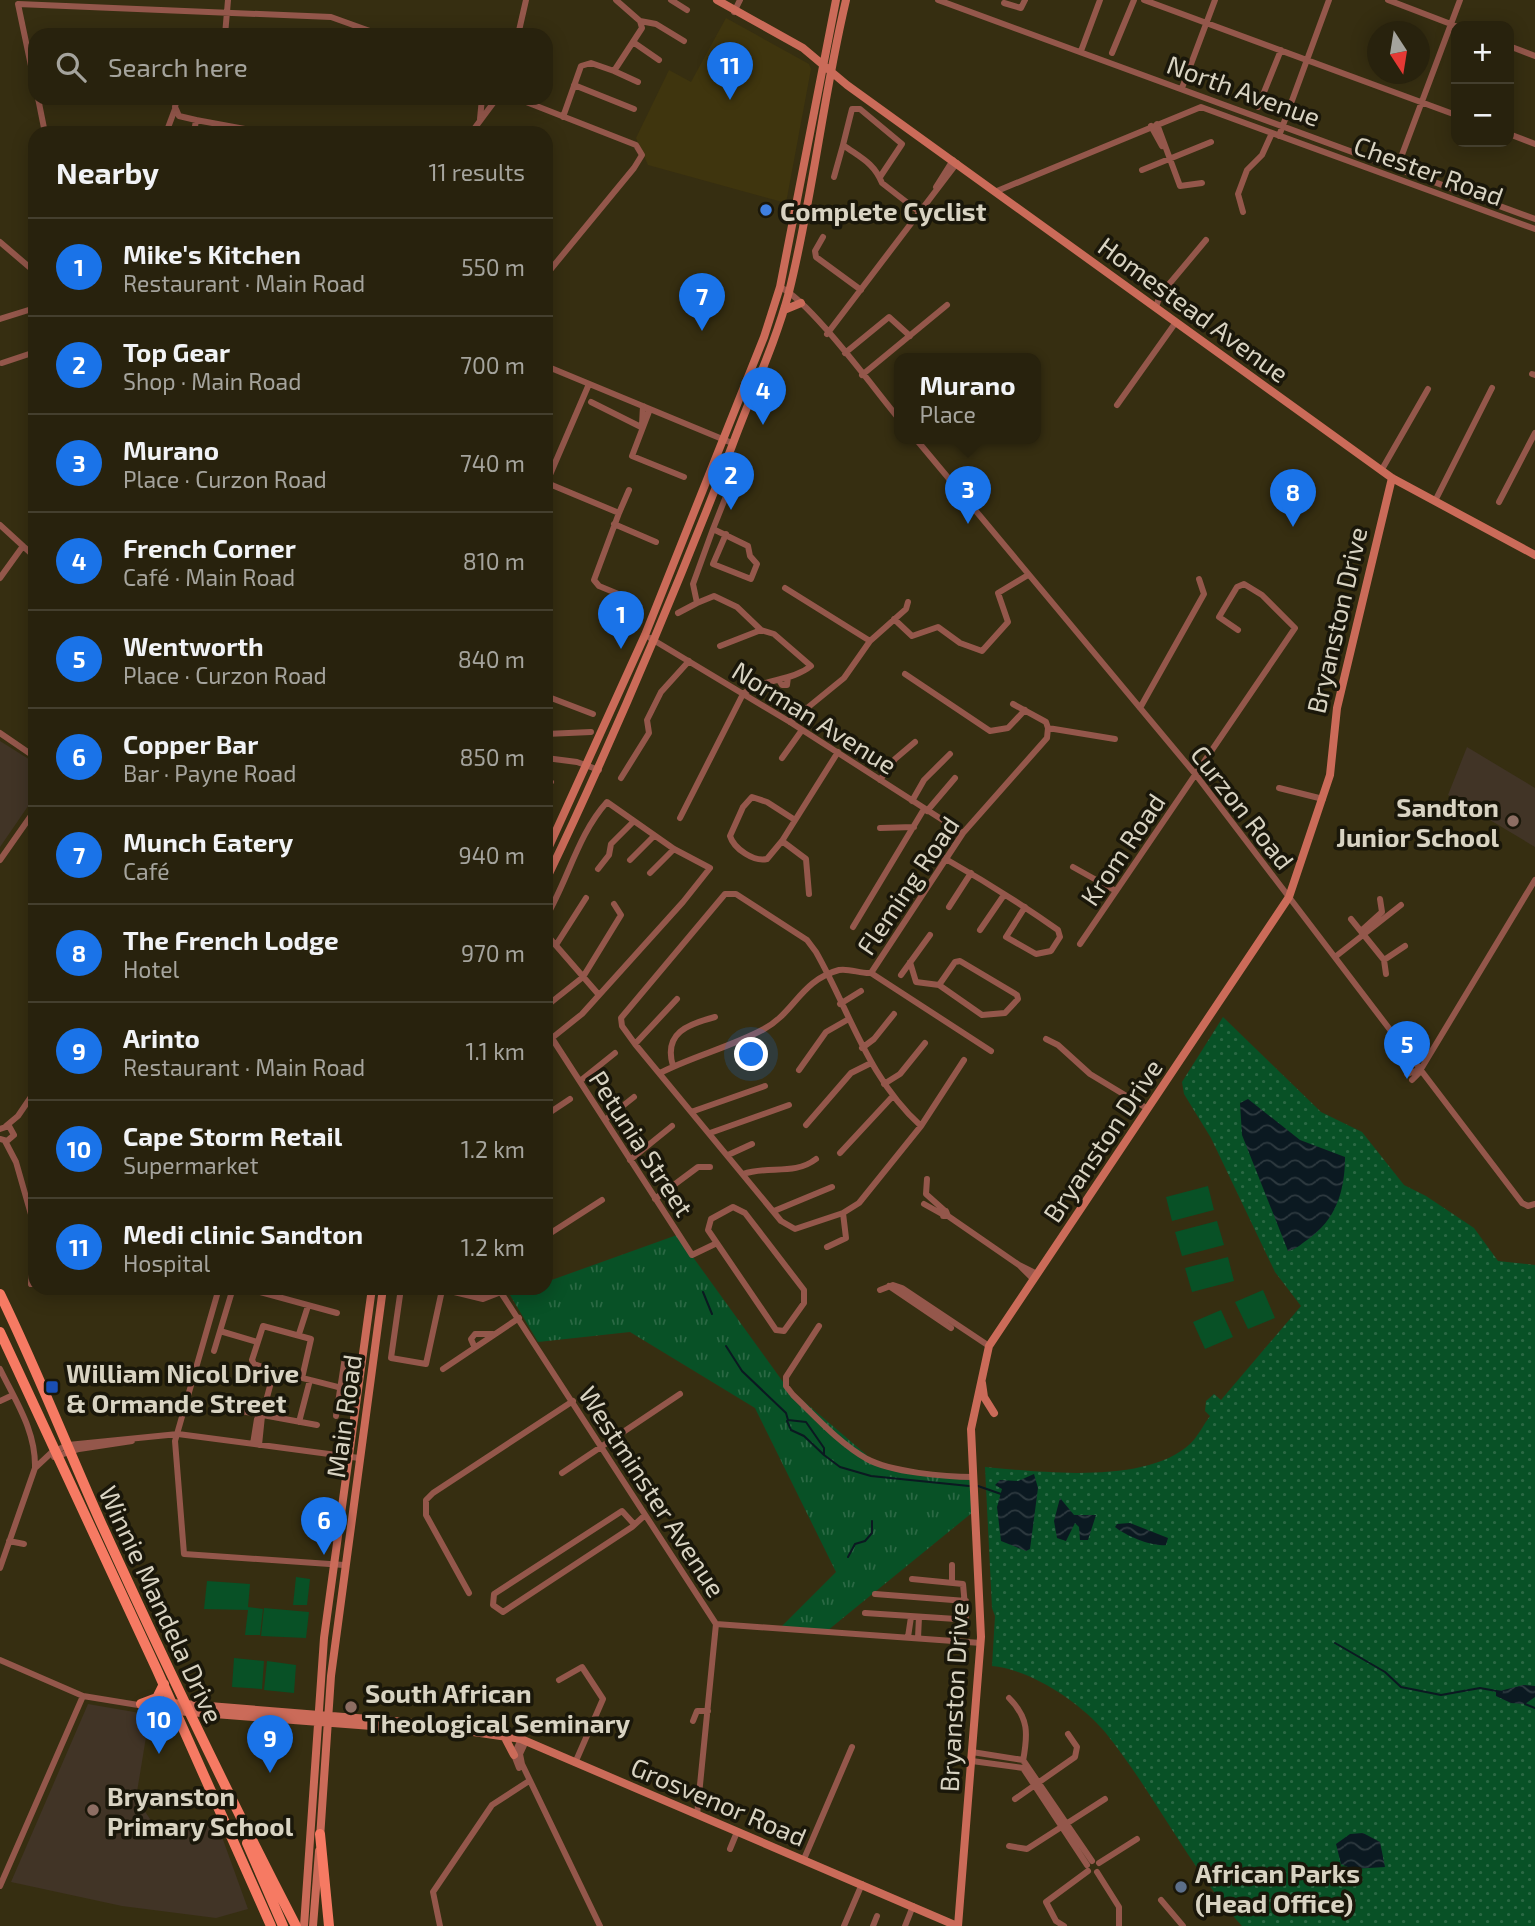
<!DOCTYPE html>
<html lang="en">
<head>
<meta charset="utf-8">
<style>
  :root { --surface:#28220d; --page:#302a16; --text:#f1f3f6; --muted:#a5a49d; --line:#443f2e; --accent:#1a73e8 }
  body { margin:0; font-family:"Exo 2",sans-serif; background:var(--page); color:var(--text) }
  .controls { position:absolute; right:21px; top:21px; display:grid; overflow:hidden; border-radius:14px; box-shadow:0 4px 18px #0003 }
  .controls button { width:63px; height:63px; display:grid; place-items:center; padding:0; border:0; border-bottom:2px solid var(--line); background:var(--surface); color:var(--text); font:35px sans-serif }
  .compass { position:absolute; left:1367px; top:21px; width:63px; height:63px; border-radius:50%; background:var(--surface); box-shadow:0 4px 18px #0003; rotate:168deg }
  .you { position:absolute; left:752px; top:1055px; width:24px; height:24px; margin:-18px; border:5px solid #fff; border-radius:50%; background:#1a73e8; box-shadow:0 0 0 10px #1a73e833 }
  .badge { display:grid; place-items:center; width:46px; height:46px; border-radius:50%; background:var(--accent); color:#fff; font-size:23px; font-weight:700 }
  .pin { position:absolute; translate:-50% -58px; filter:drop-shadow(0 2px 4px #0008) }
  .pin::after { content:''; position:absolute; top:37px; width:24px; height:21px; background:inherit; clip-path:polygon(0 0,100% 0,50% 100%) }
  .popup { position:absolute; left:894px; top:353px; width:147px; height:91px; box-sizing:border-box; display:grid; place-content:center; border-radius:14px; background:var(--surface); filter:drop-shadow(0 2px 5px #0005); font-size:23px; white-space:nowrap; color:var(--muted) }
  .popup b { font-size:26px; color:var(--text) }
  .popup::after { content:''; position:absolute; left:50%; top:100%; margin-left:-14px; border:14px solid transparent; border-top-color:var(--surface) }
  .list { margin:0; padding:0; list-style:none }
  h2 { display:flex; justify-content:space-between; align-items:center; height:91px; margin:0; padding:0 28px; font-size:30px }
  h2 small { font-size:23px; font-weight:400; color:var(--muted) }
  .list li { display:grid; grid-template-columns:46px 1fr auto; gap:21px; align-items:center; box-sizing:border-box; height:98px; padding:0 28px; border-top:2px solid var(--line) }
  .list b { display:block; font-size:26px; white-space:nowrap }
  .list p { margin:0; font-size:23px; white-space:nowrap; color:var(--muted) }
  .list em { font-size:23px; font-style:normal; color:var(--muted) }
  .icon { flex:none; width:38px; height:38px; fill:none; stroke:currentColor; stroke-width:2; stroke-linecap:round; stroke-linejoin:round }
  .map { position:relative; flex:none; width:1535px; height:1926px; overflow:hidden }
  .search { position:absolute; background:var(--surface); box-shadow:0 4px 18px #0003; left:28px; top:28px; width:525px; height:77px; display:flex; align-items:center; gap:18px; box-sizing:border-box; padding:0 24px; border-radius:21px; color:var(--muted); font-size:26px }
  .panel { position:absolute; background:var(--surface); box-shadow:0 4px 18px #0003; left:28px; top:126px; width:525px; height:1169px; border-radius:21px }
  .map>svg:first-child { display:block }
</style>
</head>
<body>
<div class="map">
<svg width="1535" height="1926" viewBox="0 0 1535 1926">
  <defs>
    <pattern id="grass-dots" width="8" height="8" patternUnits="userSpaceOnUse" patternTransform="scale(1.75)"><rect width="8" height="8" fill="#085126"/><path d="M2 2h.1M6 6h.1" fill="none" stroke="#2b6944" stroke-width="1.8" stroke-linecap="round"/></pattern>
    <pattern id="park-tufts" width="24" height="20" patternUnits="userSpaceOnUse" patternTransform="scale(1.75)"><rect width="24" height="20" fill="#085126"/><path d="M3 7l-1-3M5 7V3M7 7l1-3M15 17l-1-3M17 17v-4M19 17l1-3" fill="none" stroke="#2b6944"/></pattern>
    <pattern id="water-waves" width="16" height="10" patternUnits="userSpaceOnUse" patternTransform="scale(1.75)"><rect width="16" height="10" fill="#0b1921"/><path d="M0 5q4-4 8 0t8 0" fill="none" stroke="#2e3a40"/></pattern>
  </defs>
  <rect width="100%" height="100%" fill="#362e11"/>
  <!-- built -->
  <path fill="#3f350e" d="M726,18L809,64L811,69L786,203L648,165L636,138L669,70L691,82Z"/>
  <!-- education -->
  <path fill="#413426" d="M0,741L35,763V796L0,847Z
    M1467,747L1535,788V847L1448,795Z
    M88,1704L140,1713L147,1731L136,1798L158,1831L217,1823L248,1909L216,1918L122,1906L11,1882Z"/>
  <!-- grass -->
  <path fill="url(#grass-dots)" d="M1223,1017L1321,1112L1362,1132L1404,1185L1426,1196L1474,1228L1498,1261L1535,1265V1926H1242C1189,1867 1155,1794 1105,1732C1081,1703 1030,1669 992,1666L995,1616L992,1608L985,1467C1040,1472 1148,1485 1191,1443C1198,1436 1204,1424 1210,1416L1205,1411L1206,1401L1214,1394L1221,1400L1301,1306L1275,1272L1211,1138L1184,1094L1182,1082Z"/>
  <!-- park -->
  <path fill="url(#park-tufts)" d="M677,1235L786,1386L876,1463L954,1477L972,1476L973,1512L827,1631L780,1628L836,1572L755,1408L630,1332L538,1342L510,1295L528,1288H546V1282Z"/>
  <!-- pitch -->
  <path fill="#085126" d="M1208,1186L1214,1210L1172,1221L1166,1197Z
    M1217,1221L1224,1245L1182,1256L1175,1232Z
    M1228,1257L1234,1281L1192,1292L1185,1268Z
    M1263,1290L1275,1318L1248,1329L1235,1302Z
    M1221,1310L1233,1337L1205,1349L1193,1322Z
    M296,1577L310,1579L307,1605H293Z
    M207,1581L250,1584L248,1607L263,1609L260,1635H245L248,1610L204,1609Z
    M264,1608L309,1612L306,1638L261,1636Z
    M234,1658L264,1661L262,1689L232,1687Z
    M267,1661L296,1665L294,1693L264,1690Z"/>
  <!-- water -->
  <path fill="url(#water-waves)" d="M1248,1099L1300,1140L1345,1157C1345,1191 1336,1220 1307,1240C1300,1245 1296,1249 1288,1251L1242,1135L1240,1103Z
    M1034,1474L1038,1488L1030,1549L1026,1551L1001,1541L997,1507L1002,1489L995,1485L1000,1480L1018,1481Z
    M1060,1498L1074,1515H1096L1088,1540H1080L1079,1527L1075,1523L1066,1541L1057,1538L1054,1521Z
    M1130,1523L1168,1538L1166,1545C1153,1547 1126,1536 1115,1527L1117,1524Z
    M1523,1685L1535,1686V1697L1525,1704L1511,1703L1496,1696V1692Z
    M1363,1833L1380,1842L1385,1867L1352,1869L1341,1864L1336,1844L1350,1834Z"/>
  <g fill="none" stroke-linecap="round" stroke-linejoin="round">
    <!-- stream -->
    <path stroke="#0b1921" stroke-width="2" d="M703,1292L712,1314
      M726,1346L742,1371L786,1413L788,1420L806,1422L824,1448V1455L840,1467L871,1476L969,1486
      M787,1421L791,1430L804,1436L824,1455
      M978,1486L1001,1494
      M848,1557L855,1544L865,1541L872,1533V1521
      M1335,1643L1385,1672L1401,1687L1441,1695L1480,1688L1502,1692
      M1525,1704L1535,1708"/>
    <!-- street -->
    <path stroke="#94574b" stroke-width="6" d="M616,0L640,21L642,28L614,71L638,82
      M671,0L687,10
      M938,0L1535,219
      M1144,0L1456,115
      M1388,0L1456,26
      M1004,3L1021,8L1025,0
      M734,12L740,0
      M640,21L656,24L684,41
      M225,35L228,0
      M518,35L526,0
      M633,42L659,60
      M1509,46L1535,56
      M1081,51L1100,0
      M1112,53L1134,0
      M35,85L18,4L331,17L381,35
      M574,85L634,109
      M1182,88L1215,0
      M38,98L45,133
      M177,98L175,107L179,116L196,120L194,133
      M516,98L636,145L642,155L634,168L546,275
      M1258,107L1281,50
      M563,117L581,66L591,63L614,71
      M480,119L482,98
      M196,120L267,133
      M1157,124L1180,186L1202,183
      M1151,126L1162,146
      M166,133L175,109
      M471,133L497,98
      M1509,134L1535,144
      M1279,136L1329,0
      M1397,168L1460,0
      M1142,170L1211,142
      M834,177L843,145
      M880,177L902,144L860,109H852L843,145C861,158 874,163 882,183L918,211
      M936,187L953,160
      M997,191L1201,107L1535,229
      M1243,212L1238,194L1247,170L1262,155L1272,133
      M823,237L815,251L816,257L861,290
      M0,242L35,272
      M780,287C811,302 874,389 900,420
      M1156,307L1160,295L1206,240
      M0,319L35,308
      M827,334L957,163
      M845,353L889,317L910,336
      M2,363L35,352
      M546,366L732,443
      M1532,374L1535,375
      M862,375L947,305
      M591,402L641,427
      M1117,405L1176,322
      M650,409L632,456L684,477
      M642,425L643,406
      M915,438L1196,775L1522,1203L1528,1206L1535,1204
      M724,466L736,471L713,529L748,546L750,556L757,564L751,579L713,564L726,534
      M1381,471L1428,389
      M547,483L619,513L629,490
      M546,484L589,384
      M1435,501L1492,388
      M1499,502L1535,433
      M619,513L594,580L599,586L628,598
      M614,524L656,542
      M0,525L35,557
      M0,578L23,546
      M785,588L870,641
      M678,613L697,603L693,584L713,529
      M894,619L912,636L938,627L960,643L982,651L1008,622L998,593L1028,575
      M650,638L790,722L963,833
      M720,646L761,630
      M905,674L990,731L1008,728L1025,710
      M779,680L782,685H787L788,677
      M546,696L593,714
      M1013,704L1046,722L1048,728
      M1140,708L1204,594L1199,579
      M790,722L844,678L870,641L906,609L908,602
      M1048,728L1115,739
      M0,733L35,757
      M546,734L591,732
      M546,758L577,762L599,770
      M782,758L802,730
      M621,778L649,733L647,720L661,692L689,661
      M880,780L895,759L915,742
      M546,787L551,782
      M1279,788L1323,799
      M912,801L924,780L950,754
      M927,811L955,778
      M680,818L743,694C763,678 791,682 811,666L774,634L761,630L737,607L714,596L697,603
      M795,820L767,802L752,797L743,807L730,836C734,849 754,862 767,859L782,841L838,752
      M880,828L914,827
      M782,841L806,859L809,894
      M944,858C983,880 1021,904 1058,930L1060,937L1051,951L1036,954L1006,937L1025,907
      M0,860L35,810
      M630,860L654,836
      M1073,867L1116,891
      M598,869L609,855L611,844L633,822
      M650,873L674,849
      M949,907L971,873
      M546,917C568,880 578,834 607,802L674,849L710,868L683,902L582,1014L552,1038
      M1351,919L1384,960L1405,946
      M853,927L924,809
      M980,930L1004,895
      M1361,931L1382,912L1380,899
      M546,934L599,995
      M1080,944L1295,628L1262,595L1244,584L1237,587L1219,617L1238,630
      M556,945L586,898
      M1335,957L1401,905
      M1384,960L1386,974
      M910,962L916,982L939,985L982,1015L1005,1013L1018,999L1017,995L960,961L955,962L939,985
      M871,973L963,833L1047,738L1048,728
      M871,973L991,1051
      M901,975L930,935
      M549,1004L583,977L621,915L614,904
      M840,1004L861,991
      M546,1029L692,1255L715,1244
      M1046,1039L1058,1045L1090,1074L1148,1109
      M635,1044L677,999
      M862,1048L874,1039L894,1014
      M673,1066C663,1033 688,1024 715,1017
      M799,1070L826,1032L847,1020
      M660,1073C693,1056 731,1047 764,1029C794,1013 801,980 839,970C849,968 861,974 871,973
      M1407,1074L1421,1069
      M1412,1080L1418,1074L1535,880
      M580,1081L615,1053
      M884,1084L900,1074L925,1043
      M691,1112L765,1086
      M546,1115L570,1099
      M605,1120L634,1097
      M806,1125L851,1073L871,1063
      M6,1126L18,1116L35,1091
      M921,1126C868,1078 850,1012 816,952L807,940L736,894H725L621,1018L622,1026L635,1044L781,1221L795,1229L843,1213L859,1203L921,1126L964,1060
      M0,1129L9,1126L14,1135L7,1141L0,1139
      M710,1133L789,1105
      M5,1141L16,1162L34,1225L31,1284
      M840,1153L892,1097
      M728,1155L752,1144
      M630,1160L672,1126
      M743,1174C769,1165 794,1176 816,1159
      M927,1179L926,1194L945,1211
      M655,1199L698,1167H710
      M924,1204L942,1214
      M733,1207L745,1213L804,1290V1303L784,1331L776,1330L708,1230L711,1219Z
      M774,1211L832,1187
      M948,1216H943L942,1212L946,1211L948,1216L1019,1265L1037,1274
      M546,1236L602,1200
      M827,1247L846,1238L843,1213
      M1019,1265L1033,1279
      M889,1286L951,1328
      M219,1288L175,1441L184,1554L344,1565
      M245,1288L337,1313
      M401,1288L391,1358L426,1364L442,1290
      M438,1288L483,1299L501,1292
      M498,1288L716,1624L697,1815
      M880,1290L893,1285L902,1288L989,1346
      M464,1293L490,1296
      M819,1326L786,1377V1386L793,1395C816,1417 839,1443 867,1459C891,1472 945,1477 973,1477
      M220,1331L257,1342
      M299,1334L308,1306
      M474,1346L471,1339L475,1334H493
      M214,1351L233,1288
      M0,1369C16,1402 36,1431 35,1468L0,1568
      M443,1369L519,1318
      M302,1378L311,1339L263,1326L252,1360L254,1364C283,1374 312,1380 341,1388
      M0,1401L13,1395
      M230,1409L317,1425
      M336,1416L345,1357
      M299,1422L310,1380
      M253,1444L257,1419L262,1416L274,1371
      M259,1445L262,1416
      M54,1457L79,1449L132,1441
      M35,1468L51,1453L68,1445L178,1434L359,1458
      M562,1473L680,1394
      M633,1523L622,1511L494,1594L493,1605L503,1612L632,1527L644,1516
      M9,1541L24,1544
      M952,1565V1581
      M469,1593L426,1515V1500L433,1493L573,1401
      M875,1594L966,1601
      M865,1613L956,1619L966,1617L963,1584L912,1579
      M716,1624L981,1643
      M908,1637L911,1617
      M918,1638L919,1617
      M0,1660L83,1696L175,1711
      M559,1680L582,1667L603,1699L575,1763
      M1009,1698C1029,1718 1028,1734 1023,1761
      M693,1721L697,1711H708
      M526,1741L520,1754L522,1764L600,1926
      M972,1752L1023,1760L1092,1861
      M972,1761L1023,1768L1087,1865
      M519,1768L514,1755L521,1739
      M1015,1799L1075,1757L1077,1747L1068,1734
      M1009,1846L1027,1849L1105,1799
      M730,1849L737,1832
      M804,1859L852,1747
      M1099,1863L1137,1839
      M1097,1872L1119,1907V1926
      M0,1886L83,1696
      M1161,1900L1183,1926
      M440,1926L433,1892L492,1805L529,1781
      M844,1926L862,1884
      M873,1926L877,1916
      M905,1926L913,1906
      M1064,1926L1056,1921L1046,1902L1088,1871"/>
    <!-- secondary -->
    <path stroke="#cb6b59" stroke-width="8" d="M717,0L803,48L847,85L1392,478L1535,555
      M784,310L801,303
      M546,853L645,635L764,337L780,287L836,0
      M546,880C614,738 675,593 732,446C751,394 775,345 789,292C813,196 823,96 846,0
      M982,1383L984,1397L994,1413
      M172,1703L406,1722L521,1739L957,1926
      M176,1711L437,1731
      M503,1734L514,1755
      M320,1838L331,1676L383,1288
      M304,1926L324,1638L372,1288
      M313,1926L319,1851
      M958,1926L981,1637L971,1429L989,1346L1289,897L1330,775L1337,708L1392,478"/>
    <!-- primary -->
    <path stroke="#f67a63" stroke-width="10" d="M0,1294C37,1370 67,1447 101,1523C163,1659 227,1793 296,1926
      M0,1332L157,1670L271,1926
      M141,1704L157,1698L164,1684
      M320,1834L329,1926
      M247,1843L283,1926"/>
  </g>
  <!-- markers -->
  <circle fill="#3f7fe0" stroke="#1a170a" stroke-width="2.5" cx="766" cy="210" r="7"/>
  <g fill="#8d6e63" stroke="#1a170a" stroke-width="2.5">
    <circle cx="1513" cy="821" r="7"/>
    <circle cx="351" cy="1707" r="7"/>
    <circle cx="93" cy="1810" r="7"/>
  </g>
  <rect fill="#1a4fb4" stroke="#1a170a" stroke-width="2.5" x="45" y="1380" width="14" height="14" rx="3.5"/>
  <circle fill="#5c6f8a" stroke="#1a170a" stroke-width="2.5" cx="1181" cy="1887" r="7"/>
  <g text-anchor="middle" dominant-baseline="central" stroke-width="7" stroke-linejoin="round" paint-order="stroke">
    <!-- street labels -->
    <g font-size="26" fill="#d8d3c2" stroke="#1a170a">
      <text transform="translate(1244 90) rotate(20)">North Avenue</text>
      <text transform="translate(1429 170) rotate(20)">Chester Road</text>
      <text transform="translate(1194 309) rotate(36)">Homestead Avenue</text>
      <text transform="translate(1336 620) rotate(-77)">Bryanston Drive</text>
      <text transform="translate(815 717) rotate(32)">Norman Avenue</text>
      <text transform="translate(1243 807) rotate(52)">Curzon Road</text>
      <text transform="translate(1122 849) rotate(-56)">Krom Road</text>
      <text transform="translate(907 885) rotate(-56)">Fleming Road</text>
      <text transform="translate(1102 1140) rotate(-56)">Bryanston Drive</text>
      <text transform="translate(642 1143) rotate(57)">Petunia Street</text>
      <text transform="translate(343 1416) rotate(-82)">Main Road</text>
      <text transform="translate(653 1491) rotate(57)">Westminster Avenue</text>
      <text transform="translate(162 1604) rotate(65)">Winnie Mandela Drive</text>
      <text transform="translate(953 1697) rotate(-87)">Bryanston Drive</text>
      <text transform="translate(719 1801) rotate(23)">Grosvenor Road</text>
    </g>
    <!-- poi labels -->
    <g font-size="26" font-weight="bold" fill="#d8d3c2" stroke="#1a170a" text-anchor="start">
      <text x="780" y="210">Complete Cyclist</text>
      <text x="1499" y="806" text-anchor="end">Sandton<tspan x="1499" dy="30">Junior School</tspan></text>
      <text x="66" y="1372">William Nicol Drive<tspan x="66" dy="30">&amp; Ormande Street</tspan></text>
      <text x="365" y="1692">South African<tspan x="365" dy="30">Theological Seminary</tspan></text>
      <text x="107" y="1795">Bryanston<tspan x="107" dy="30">Primary School</tspan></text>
      <text x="1195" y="1872">African Parks<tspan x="1195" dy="30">(Head Office)</tspan></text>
    </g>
  </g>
</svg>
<div class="controls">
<button>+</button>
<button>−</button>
</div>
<svg class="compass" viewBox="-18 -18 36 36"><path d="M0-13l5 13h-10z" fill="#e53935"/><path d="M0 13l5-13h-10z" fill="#a5a49d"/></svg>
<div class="you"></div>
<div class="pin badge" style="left:621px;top:649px">1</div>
<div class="pin badge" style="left:731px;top:510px">2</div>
<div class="pin badge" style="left:968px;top:524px">3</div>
<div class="popup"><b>Murano</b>Place</div>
<div class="pin badge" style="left:763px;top:425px">4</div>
<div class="pin badge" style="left:1407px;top:1079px">5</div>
<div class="pin badge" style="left:324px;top:1555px">6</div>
<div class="pin badge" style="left:702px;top:331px">7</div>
<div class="pin badge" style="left:1293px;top:527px">8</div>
<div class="pin badge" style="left:270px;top:1773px">9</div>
<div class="pin badge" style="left:159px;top:1754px">10</div>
<div class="pin badge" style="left:730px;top:100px">11</div>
<div class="search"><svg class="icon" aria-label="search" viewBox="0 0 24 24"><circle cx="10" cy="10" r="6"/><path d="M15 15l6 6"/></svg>Search here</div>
<section class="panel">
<h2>Nearby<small>11 results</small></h2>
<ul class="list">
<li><span class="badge">1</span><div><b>Mike's Kitchen</b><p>Restaurant · Main Road</p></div><em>550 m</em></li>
<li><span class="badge">2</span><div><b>Top Gear</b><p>Shop · Main Road</p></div><em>700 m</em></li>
<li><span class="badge">3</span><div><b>Murano</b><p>Place · Curzon Road</p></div><em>740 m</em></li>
<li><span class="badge">4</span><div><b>French Corner</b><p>Café · Main Road</p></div><em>810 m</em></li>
<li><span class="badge">5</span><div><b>Wentworth</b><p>Place · Curzon Road</p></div><em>840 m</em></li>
<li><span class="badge">6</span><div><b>Copper Bar</b><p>Bar · Payne Road</p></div><em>850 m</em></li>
<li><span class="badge">7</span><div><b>Munch Eatery</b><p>Café</p></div><em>940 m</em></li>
<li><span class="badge">8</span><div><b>The French Lodge</b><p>Hotel</p></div><em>970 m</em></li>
<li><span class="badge">9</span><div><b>Arinto</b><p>Restaurant · Main Road</p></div><em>1.1 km</em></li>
<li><span class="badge">10</span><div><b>Cape Storm Retail</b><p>Supermarket</p></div><em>1.2 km</em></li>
<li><span class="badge">11</span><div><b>Medi clinic Sandton</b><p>Hospital</p></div><em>1.2 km</em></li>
</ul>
</section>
</div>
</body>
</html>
